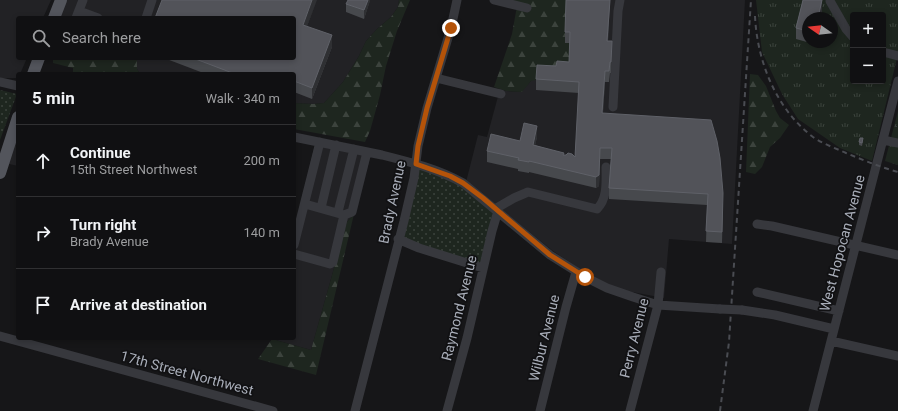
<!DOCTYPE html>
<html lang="en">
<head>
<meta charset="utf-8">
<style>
  :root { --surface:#101012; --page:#19191b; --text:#f1f3f6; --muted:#9c9d9f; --line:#303032 }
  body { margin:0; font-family:Roboto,sans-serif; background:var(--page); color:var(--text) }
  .controls { position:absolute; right:12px; top:12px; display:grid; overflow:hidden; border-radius:4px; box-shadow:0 2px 6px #0003 }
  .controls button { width:36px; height:36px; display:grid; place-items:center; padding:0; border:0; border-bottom:1px solid var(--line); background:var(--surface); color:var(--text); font:20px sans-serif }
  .compass { position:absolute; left:802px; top:12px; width:36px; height:36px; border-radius:50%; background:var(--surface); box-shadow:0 2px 6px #0003; rotate:284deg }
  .stop { position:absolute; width:12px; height:12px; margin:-9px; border:3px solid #b45309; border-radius:50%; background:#fff }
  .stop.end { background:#b45309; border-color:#fff; box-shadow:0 1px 4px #0008 }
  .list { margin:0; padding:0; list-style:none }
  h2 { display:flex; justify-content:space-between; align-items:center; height:52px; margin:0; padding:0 16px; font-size:17px }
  h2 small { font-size:13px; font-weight:400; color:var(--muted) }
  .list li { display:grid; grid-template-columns:26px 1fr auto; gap:12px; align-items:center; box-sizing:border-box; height:72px; padding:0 16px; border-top:1px solid var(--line) }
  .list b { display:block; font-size:15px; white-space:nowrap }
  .list p { margin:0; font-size:13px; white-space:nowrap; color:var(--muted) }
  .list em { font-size:13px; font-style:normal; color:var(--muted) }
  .icon { flex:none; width:22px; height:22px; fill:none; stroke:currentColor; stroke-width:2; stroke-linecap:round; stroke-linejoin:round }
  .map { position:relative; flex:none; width:898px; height:411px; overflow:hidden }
  .search { position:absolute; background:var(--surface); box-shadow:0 2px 6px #0003; left:16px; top:16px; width:280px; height:44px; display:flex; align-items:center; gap:10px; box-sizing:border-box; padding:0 14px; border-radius:4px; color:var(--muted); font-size:15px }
  .panel { position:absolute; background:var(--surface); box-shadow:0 2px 6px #0003; left:16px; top:72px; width:280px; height:268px; border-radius:4px }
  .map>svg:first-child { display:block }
</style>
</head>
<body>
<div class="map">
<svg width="898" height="411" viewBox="0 0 898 411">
  <defs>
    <pattern id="grass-dots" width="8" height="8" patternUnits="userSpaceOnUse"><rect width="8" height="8" fill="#1e261f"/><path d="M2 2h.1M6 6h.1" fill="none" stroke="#3c433d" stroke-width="1.8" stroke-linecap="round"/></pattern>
    <pattern id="forest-firs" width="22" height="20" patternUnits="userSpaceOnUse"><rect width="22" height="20" fill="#1e261f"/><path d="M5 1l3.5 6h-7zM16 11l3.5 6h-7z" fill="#3c433d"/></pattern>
    <pattern id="park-tufts" width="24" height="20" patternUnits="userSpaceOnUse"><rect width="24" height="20" fill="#1e261f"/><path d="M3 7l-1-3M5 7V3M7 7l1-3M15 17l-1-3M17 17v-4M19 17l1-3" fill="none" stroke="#3c433d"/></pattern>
  </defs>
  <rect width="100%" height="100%" fill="#161618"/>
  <!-- built -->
  <path fill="#222225" d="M0,0H51L43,18H18V58H27L20,74H18V78H0Z
    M66,0H399L398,7L391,17L377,29L366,41L359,56L343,82L324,103L313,104L294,103V74H140L137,69V58H294V18H60Z
    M566,0H745L732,244L669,239L664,298L616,289L593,278L553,251L466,182L478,135L487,137L500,89L506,91L521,92L531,81L570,43H565L570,0Z
    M18,125V166L5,163Z
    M315,144L371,155L354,214L347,222L311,350L272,339V338H294V231Z"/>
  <!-- grass -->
  <path fill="url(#grass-dots)" d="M0,90L17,94L0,140Z
    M418,166L449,178L496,212L481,265L400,238Z"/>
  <!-- forest -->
  <path fill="url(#forest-firs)" d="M399,0H410L397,31L386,66L380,95L370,131L365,142L294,129V103L313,104L324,103L343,82L359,56L366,41L377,29L391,17L398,7Z
    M494,0H571L565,43H570L569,73L531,81L522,92L506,91L494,87L512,34L517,6Z
    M53,58H137V69L140,74H73V68L53,63Z
    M750,74L758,75L766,86L776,111L780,118L789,125L780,138L770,147L762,167L755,174L746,172Z
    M354,214L316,375L258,359L272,339L311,350L347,222Z"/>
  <!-- park -->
  <path fill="url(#park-tufts)" fill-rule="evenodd" d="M756,0H898V54L872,161L840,148L798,119L782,94L762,52ZM853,15H883V81H853ZM808,18H832V42H808Z
    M898,111V165L885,161Z"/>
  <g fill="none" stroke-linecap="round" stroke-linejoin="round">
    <!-- path -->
    <path stroke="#3d3f44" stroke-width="1" stroke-dasharray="2 3" stroke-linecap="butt" d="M895,126L898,127"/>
    <!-- minor -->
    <path stroke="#37383d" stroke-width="9" d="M494,0L527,8
      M830,1L846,29L853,37
      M79,11L98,18
      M76,18L83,0
      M146,18L152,0
      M883,52L898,56
      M436,78L501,94
      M0,82L18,86
      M613,107L618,11L620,0
      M294,137C323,143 353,149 382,155C410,162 438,169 463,183L550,255L585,277L607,288L633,297L658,305L720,309
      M883,140L898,143
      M305,204L344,215L352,212L367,152
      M321,208L336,145
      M495,209L514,198L528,192L597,209C608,198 606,181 606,167
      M338,212L354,149
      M757,224L772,226L898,255
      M398,239L419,248L483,268
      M294,245L320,142
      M294,254L330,264L333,262L344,215
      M757,292L839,311
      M742,310L775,315L834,329
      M0,336L273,411
      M831,341L898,356
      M355,411L404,221L414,178L418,146L427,108L451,28L457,0
      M447,411L467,338L492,231L498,211
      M540,411L566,307L576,272
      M630,411L658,305L661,272
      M813,411L898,81"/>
    <!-- major -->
    <path stroke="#53555c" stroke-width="12" d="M54,18L61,0
      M33,74L39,58
      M0,173L18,117"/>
    <!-- rail -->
    <path stroke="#4a4c52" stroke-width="2" stroke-dasharray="5 4" stroke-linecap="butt" d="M755,16C757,61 776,109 813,137C823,144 835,148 846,153C863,160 880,167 898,172
      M720,411L729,342L751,0"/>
    <!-- minor-bridge -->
    <path stroke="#37383d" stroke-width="9" d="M720,309L742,310"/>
  </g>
  <!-- wall -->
  <path fill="#47494d" d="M317,0L307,26L332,47L312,99L294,92V74H206L164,58H294Z
    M370,0L364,19L346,12V4Z
    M566,0H610L608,41L612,52L611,73H610L609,82H605L603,113L723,204L722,243L706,242L707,205L609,199V188L611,159H600L599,186L596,188L529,172V173L518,171V169L487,162V151L520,141L537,137L535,145L564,155L575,157L579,93L536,90V79L556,66L569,62L570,43H565V32L570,0Z
    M803,0H822V12L821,18H808V42H814V44L796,39V28Z
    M863,141L862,146L859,145V142Z"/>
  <!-- shaded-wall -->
  <path fill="#2f3033" d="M312,0H317L303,36V25Z
    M368,0H370V1L364,19V10Z
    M610,0L607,52V41Z
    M822,0V12L821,18H818Z
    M332,35V47L312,99V88Z
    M612,41V52L611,73V62Z
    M605,71V82L602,124V113Z
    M537,126V137L533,156V145Z
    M600,148L599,186L596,188V177Z"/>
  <!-- building -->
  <path fill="#525359" stroke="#5f6168" d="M162,0H312L303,25L332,35L312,88L294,81V74H235L193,58H294V18H155Z
    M348,0H368L364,10L346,4Z
    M566,0H610L607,41H612L611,62H610L609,71H605L602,113L711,120L717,141L720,158L723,193L722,232L706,231L708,194L609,188L612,148H600L599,175L596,177L529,161V162L518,160L519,158L487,151L491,134L520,141L524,123L537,126L533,145L564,153L563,155H566L568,153L572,154L575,157L579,82L536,79L537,65L556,66L557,61L569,62L570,32H565Z
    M803,0H822L818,18H808V31L796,28Z
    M860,138H863L862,143L859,142Z"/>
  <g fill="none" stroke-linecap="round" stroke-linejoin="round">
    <!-- route -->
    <path stroke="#b45309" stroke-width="5" d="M451,28L427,108L418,146L416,164L450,176L463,183L483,198L550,255L585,277"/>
  </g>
  <g text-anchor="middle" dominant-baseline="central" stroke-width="3.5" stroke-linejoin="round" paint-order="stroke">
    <!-- street labels -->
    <g font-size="14" fill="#a8adb8" stroke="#111113">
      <text transform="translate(392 202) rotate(-78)">Brady Avenue</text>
      <text transform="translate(842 243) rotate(-75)">West Hopocan Avenue</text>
      <text transform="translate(459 308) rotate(-76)">Raymond Avenue</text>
      <text transform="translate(544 338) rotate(-76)">Wilbur Avenue</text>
      <text transform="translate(634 338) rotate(-76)">Perry Avenue</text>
      <text transform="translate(187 373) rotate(15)">17th Street Northwest</text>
    </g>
  </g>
</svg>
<div class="controls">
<button>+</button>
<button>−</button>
</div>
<svg class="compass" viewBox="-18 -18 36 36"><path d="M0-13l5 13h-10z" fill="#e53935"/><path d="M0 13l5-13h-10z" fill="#9c9d9f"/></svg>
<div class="stop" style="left:585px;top:277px"></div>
<div class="stop end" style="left:451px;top:28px"></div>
<div class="search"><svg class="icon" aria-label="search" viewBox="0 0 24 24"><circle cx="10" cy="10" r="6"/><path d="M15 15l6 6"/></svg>Search here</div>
<section class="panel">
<h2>5 min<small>Walk · 340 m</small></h2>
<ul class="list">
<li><svg class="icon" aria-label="ahead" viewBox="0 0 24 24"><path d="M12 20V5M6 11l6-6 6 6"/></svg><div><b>Continue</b><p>15th Street Northwest</p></div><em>200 m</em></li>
<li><svg class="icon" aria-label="right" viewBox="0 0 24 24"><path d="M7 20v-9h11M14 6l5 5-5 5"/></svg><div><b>Turn right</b><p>Brady Avenue</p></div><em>140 m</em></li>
<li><svg class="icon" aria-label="arrive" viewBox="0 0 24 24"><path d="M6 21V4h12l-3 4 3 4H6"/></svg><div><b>Arrive at destination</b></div></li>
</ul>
</section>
</div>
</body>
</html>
